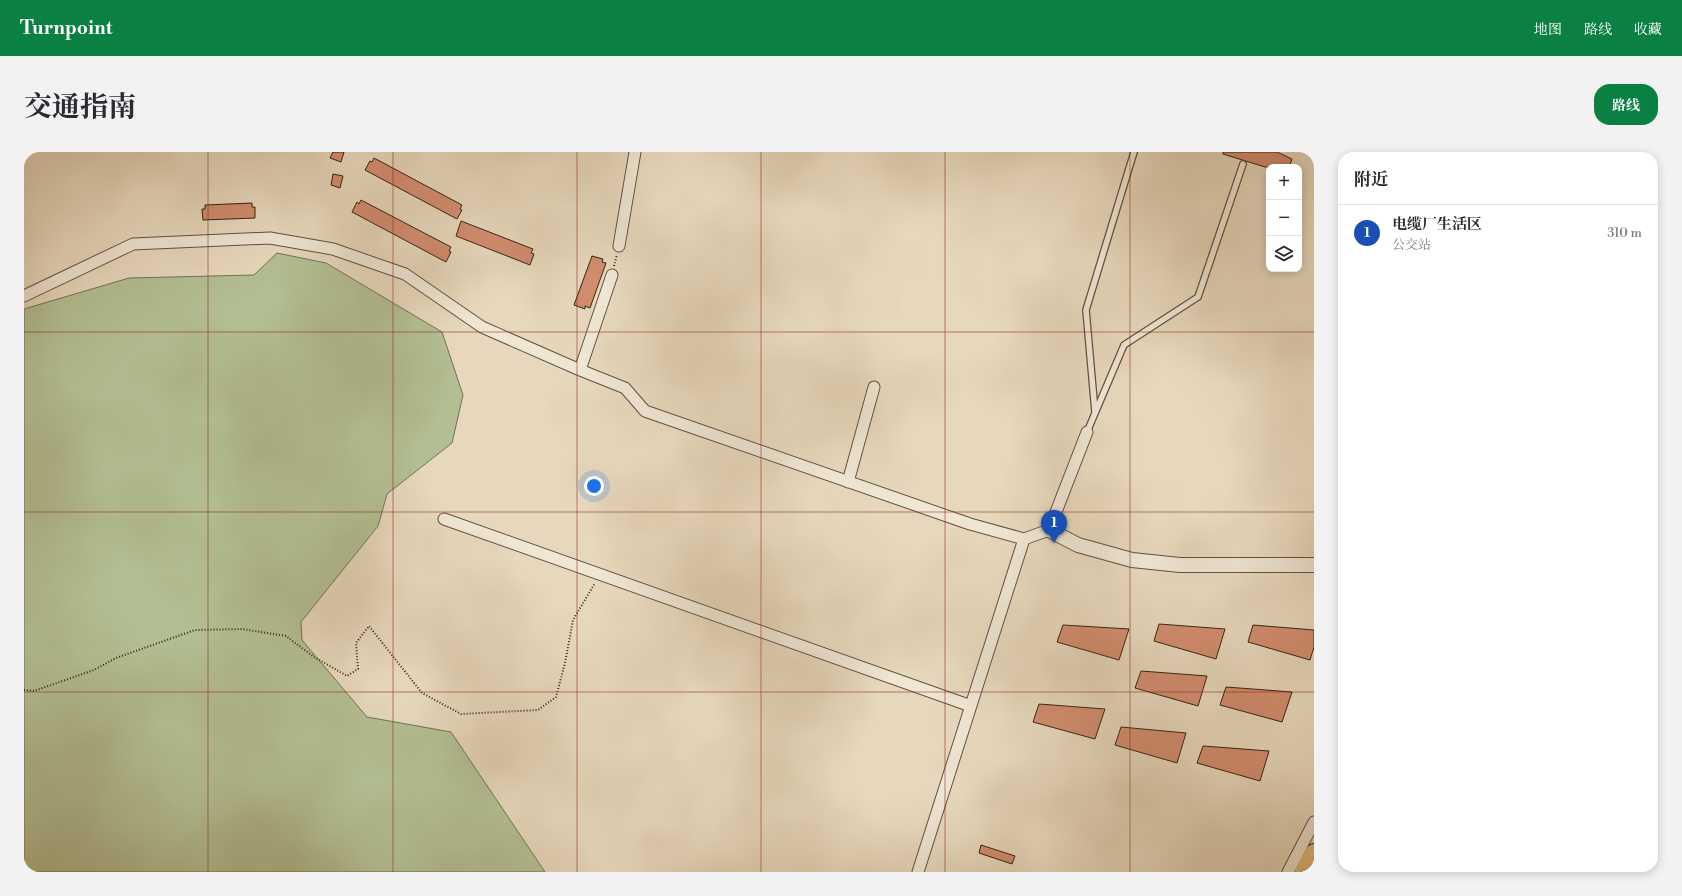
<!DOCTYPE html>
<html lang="zh">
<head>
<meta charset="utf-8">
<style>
  :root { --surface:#fff; --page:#f2f2f3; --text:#2b2b33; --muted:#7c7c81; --line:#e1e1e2; --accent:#0b8043 }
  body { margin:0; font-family:"Libre Bodoni","Noto Serif SC",serif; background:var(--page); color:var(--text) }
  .controls { position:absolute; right:12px; top:12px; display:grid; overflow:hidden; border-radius:8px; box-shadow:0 2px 10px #0003 }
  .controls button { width:36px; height:36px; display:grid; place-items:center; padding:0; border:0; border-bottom:1px solid var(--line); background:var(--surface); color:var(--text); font:20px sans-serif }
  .you { position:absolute; left:570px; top:334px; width:14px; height:14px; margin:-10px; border:3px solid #fff; border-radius:50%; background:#1a73e8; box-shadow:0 0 0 6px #1a73e833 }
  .badge { display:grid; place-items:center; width:26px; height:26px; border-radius:50%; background:var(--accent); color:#fff; font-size:13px; font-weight:700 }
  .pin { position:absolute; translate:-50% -33px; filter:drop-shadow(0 1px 2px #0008) }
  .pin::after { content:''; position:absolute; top:21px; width:14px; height:12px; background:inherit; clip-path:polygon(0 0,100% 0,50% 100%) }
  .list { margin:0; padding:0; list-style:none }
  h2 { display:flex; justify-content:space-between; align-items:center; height:52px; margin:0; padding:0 16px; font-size:17px }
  h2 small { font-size:13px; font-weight:400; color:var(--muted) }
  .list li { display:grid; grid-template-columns:26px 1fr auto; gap:12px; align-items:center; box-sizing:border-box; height:56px; padding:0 16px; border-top:1px solid var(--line) }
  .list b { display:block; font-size:15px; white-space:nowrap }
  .list p { margin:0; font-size:13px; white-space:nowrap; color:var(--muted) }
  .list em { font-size:13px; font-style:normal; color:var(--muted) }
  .icon { flex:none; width:22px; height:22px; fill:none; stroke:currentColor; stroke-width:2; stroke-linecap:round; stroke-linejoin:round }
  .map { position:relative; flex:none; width:1290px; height:720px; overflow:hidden; border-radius:16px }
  header { display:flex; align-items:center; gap:24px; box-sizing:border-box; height:56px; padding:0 20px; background:var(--accent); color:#fff }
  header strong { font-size:19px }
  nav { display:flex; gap:22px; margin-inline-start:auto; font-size:14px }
  .intro { display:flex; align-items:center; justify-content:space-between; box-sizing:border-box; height:96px; padding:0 24px }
  h1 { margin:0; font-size:28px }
  .button { padding:10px 18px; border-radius:16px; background:var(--accent); color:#fff; font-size:14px; font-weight:700 }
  main { display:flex; gap:24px; padding:0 24px }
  aside { flex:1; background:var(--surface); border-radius:16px; box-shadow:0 2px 10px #0003 }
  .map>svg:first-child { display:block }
</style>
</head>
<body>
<header>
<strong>Turnpoint</strong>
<nav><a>地图</a><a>路线</a><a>收藏</a></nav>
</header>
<div class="intro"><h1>交通指南</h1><a class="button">路线</a></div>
<main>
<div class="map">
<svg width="1290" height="720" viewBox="0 0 1290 720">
  <rect width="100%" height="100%" fill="#e7d8bd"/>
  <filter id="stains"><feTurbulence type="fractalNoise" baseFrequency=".005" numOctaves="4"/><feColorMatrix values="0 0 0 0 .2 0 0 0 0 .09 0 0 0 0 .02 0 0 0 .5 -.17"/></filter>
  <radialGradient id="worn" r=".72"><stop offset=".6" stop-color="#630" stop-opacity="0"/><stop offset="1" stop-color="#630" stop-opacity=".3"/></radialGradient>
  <!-- green -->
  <path fill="#b3bf93" stroke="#747253" d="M253,101L302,111L418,180L439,243L428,291L363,342L354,374L277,470L278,488L343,565L427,580L521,720H0V157L105,126L230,123Z"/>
  <!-- building -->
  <path fill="#d28d6f" stroke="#342513" d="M309,0H320L317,10L306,6Z
    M1199,0H1253L1268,7L1265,15H1241L1199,2Z
    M350,6L438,53L436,57L438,58L433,67L341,18L346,9L348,10Z
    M309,22L319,24L316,36L307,33Z
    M337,48L427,95L425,99L427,100L422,110L328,60L333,50L335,52Z
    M228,51V55H231V66L179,68L178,57H181V53Z
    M437,69L509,97L507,101L510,102L506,113L432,84Z
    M568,104L579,107L578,110L582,111L566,156L561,154V157L550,153Z
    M1135,472L1201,477L1192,507L1130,489Z
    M1039,473L1105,477L1095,508L1033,490Z
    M1229,473L1290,478V495L1286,508L1224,490Z
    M1117,519L1183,524L1174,554L1111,536Z
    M1202,535L1268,540L1258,570L1196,553Z
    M1015,552L1081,557L1071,587L1009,570Z
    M1097,575L1162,581L1153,611L1091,593Z
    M1179,594L1245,599L1236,629L1173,611Z
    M957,693L991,704L988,712L955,701Z"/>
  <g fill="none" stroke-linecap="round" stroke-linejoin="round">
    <!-- service casing -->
    <g stroke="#61523e" stroke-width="8">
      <path id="service" d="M1071,260L1062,158L1110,0
        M1063,280L1100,193L1174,145L1219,12"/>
    </g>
    <!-- minor casing -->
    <g stroke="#61523e" stroke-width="13">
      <path id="minor" d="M595,94L611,0
        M0,144L109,92L246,86L309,97L381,122L458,175L556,218L601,236L621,259L946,372L1000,387L1025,378L1063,280
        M556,218L588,123
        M824,330L850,235
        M420,367L947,554
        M894,720L1000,387
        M1264,720L1290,670"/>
    </g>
    <!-- tertiary casing -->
    <g stroke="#61523e" stroke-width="16">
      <path id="tertiary" d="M1025,378L1054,393L1108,408L1156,413H1290"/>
    </g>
    <!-- primary casing -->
    <g stroke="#342513" stroke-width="20">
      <path id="primary" d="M1280,720L1290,701"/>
    </g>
    <!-- path -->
    <path stroke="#342513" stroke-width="2" stroke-dasharray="1 2" stroke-linecap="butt" d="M590,114L593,103
      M0,538L10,539L70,518L92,506L171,478L218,477L262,484L290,505L323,524L334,517L332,491L345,474L398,541L437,562L514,558L532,545L541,511L549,468L571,431"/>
    <!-- service -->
    <use href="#service" stroke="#efe6d4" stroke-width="5.5"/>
    <!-- minor -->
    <use href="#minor" stroke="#efe6d4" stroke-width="11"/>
    <!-- tertiary -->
    <use href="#tertiary" stroke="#efe6d4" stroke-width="14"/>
    <!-- primary -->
    <use href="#primary" stroke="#e4bc7e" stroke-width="18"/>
  </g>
  <!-- grid -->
  <path fill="none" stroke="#8f2418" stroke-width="1" stroke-opacity="0.55" d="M184,0V720M369,0V720M553,0V720M737,0V720M921,0V720M1106,0V720M0,180H1290M0,360H1290M0,540H1290"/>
  <rect width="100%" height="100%" filter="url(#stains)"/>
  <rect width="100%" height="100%" fill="url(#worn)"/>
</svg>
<div class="controls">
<button>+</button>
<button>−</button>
<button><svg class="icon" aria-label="layers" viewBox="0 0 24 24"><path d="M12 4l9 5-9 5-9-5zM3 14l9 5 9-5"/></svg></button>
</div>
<div class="you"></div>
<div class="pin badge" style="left:1030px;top:391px;background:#1a4fb4">1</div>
</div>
<aside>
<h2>附近<small></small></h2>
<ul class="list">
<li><span class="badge" style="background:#1a4fb4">1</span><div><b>电缆厂生活区</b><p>公交站</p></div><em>310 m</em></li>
</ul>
</aside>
</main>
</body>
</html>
